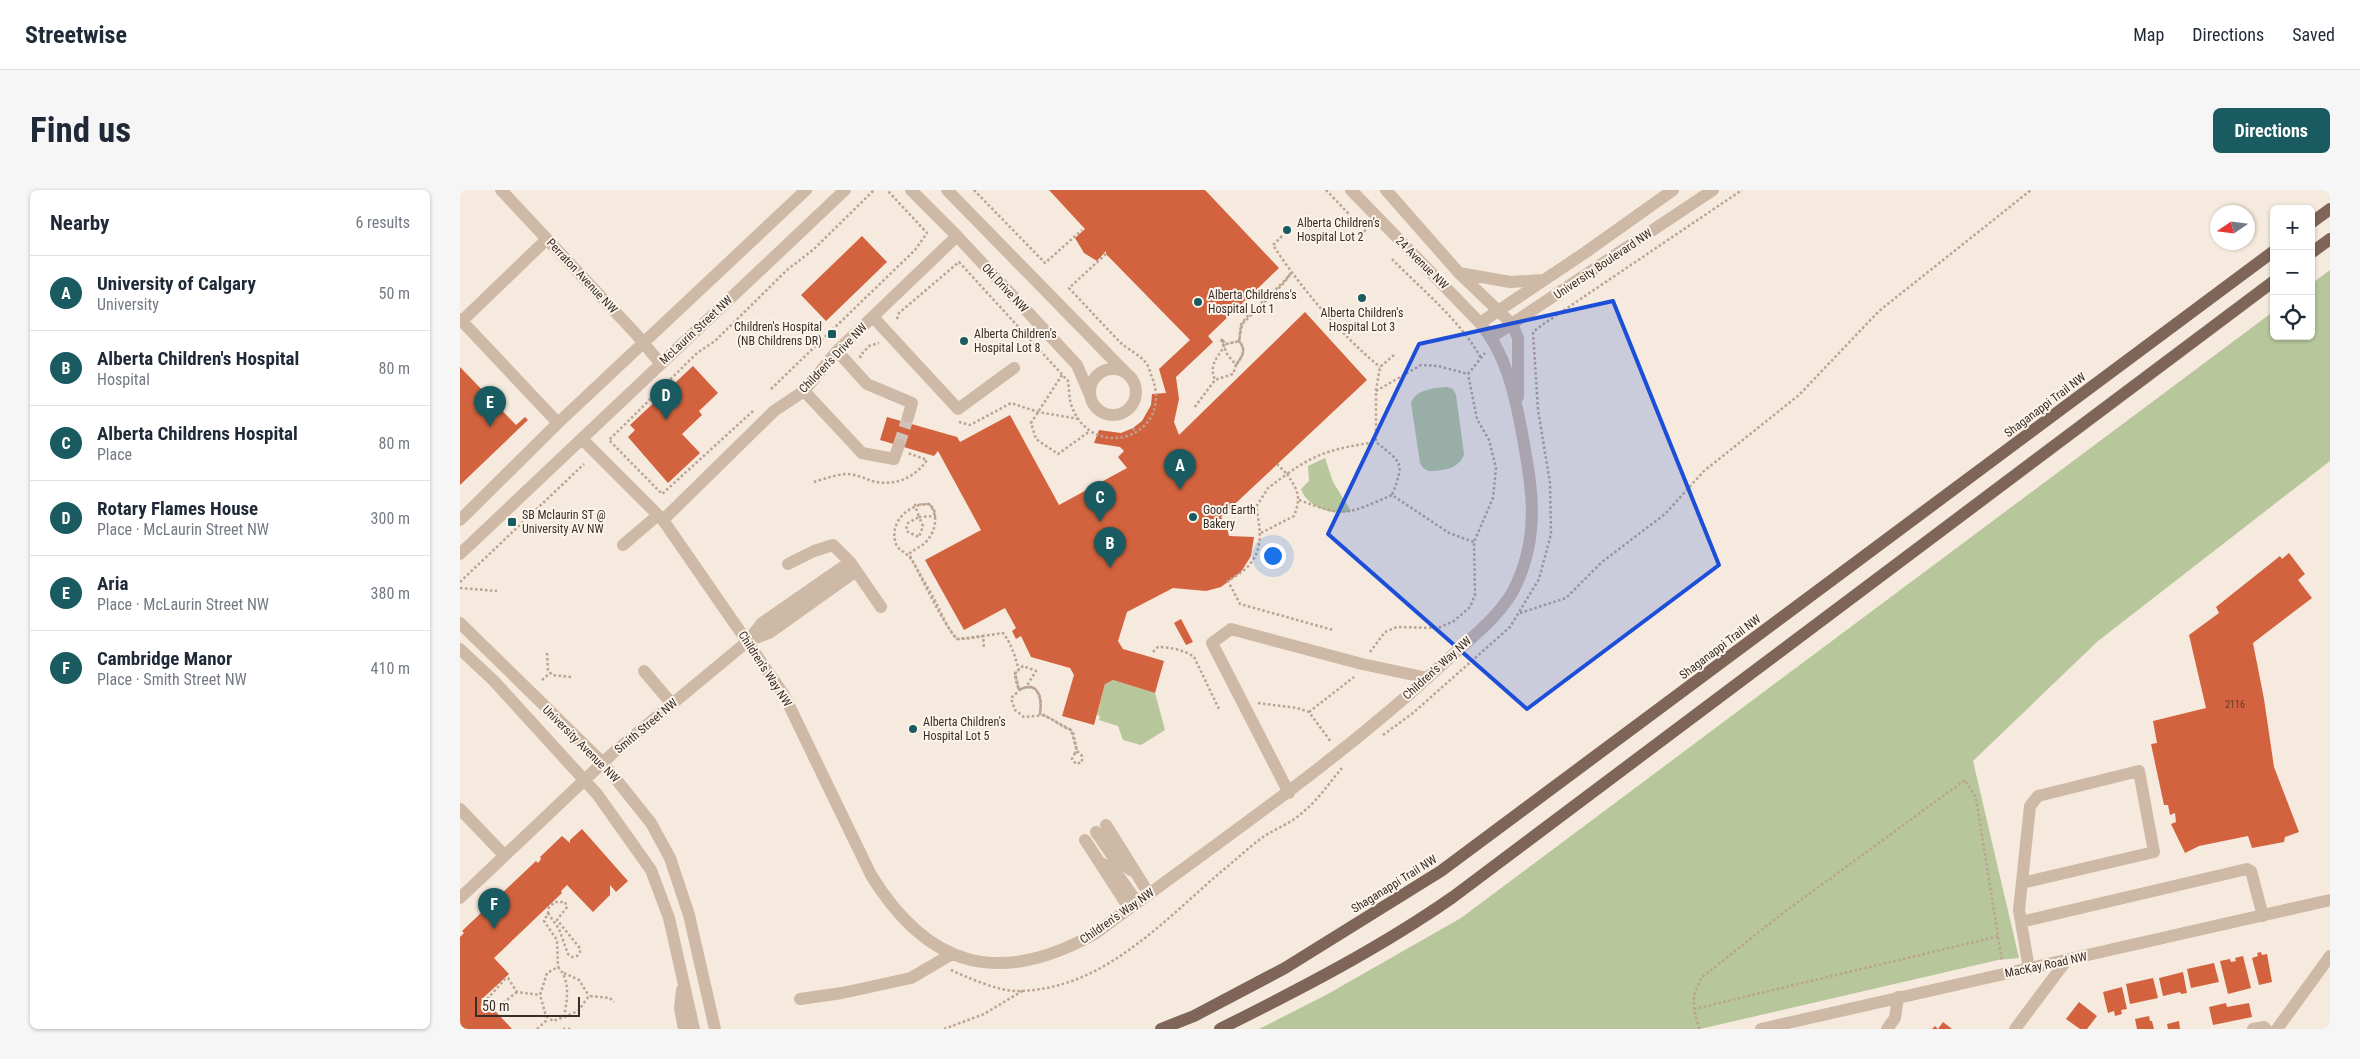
<!DOCTYPE html>
<html lang="en">
<head>
<meta charset="utf-8">
<style>
  :root { --surface:#fff; --page:#f6f6f7; --text:#1f2937; --muted:#747a83; --line:#e0e1e3; --accent:#195b60 }
  body { margin:0; font-family:"Roboto Condensed",sans-serif; background:var(--page); color:var(--text) }
  .controls { position:absolute; right:15px; top:15px; display:grid; overflow:hidden; border-radius:8px; box-shadow:0 1px 4px #0004 }
  .controls button { width:45px; height:45px; display:grid; place-items:center; padding:0; border:0; border-bottom:1px solid var(--line); background:var(--surface); color:var(--text); font:25px sans-serif }
  .compass { position:absolute; left:1750px; top:15px; width:45px; height:45px; border-radius:50%; background:var(--surface); box-shadow:0 1px 4px #0004; rotate:257deg }
  .scale { position:absolute; left:15px; bottom:12px; width:105px; box-sizing:border-box; padding-left:5px; border:2px solid #3a2e28; border-top:0; font-size:14px; line-height:18px; white-space:nowrap; color:#3a2e28; -webkit-text-stroke:4px #fcf4ea; paint-order:stroke }
  .you { position:absolute; left:812px; top:365px; width:18px; height:18px; margin:-12px; border:4px solid #fff; border-radius:50%; background:#1a73e8; box-shadow:0 0 0 8px #1a73e833 }
  .badge { display:grid; place-items:center; width:32px; height:32px; border-radius:50%; background:var(--accent); color:#fff; font-size:16px; font-weight:700 }
  .pin { position:absolute; translate:-50% -41px; filter:drop-shadow(0 1px 2px #0008) }
  .pin::after { content:''; position:absolute; top:26px; width:18px; height:15px; background:inherit; clip-path:polygon(0 0,100% 0,50% 100%) }
  .list { margin:0; padding:0; list-style:none }
  h2 { display:flex; justify-content:space-between; align-items:center; height:65px; margin:0; padding:0 20px; font-size:21px }
  h2 small { font-size:16px; font-weight:400; color:var(--muted) }
  .list li { display:grid; grid-template-columns:32px 1fr auto; gap:15px; align-items:center; box-sizing:border-box; height:75px; padding:0 20px; border-top:1px solid var(--line) }
  .list b { display:block; font-size:19px; white-space:nowrap }
  .list p { margin:0; font-size:16px; white-space:nowrap; color:var(--muted) }
  .list em { font-size:16px; font-style:normal; color:var(--muted) }
  .icon { flex:none; width:28px; height:28px; fill:none; stroke:currentColor; stroke-width:2; stroke-linecap:round; stroke-linejoin:round }
  .map { position:relative; flex:none; width:1870px; height:839px; overflow:hidden; border-radius:8px }
  header { display:flex; align-items:center; gap:30px; box-sizing:border-box; height:70px; padding:0 25px; background:var(--surface); border-bottom:1px solid var(--line) }
  header strong { font-size:24px }
  nav { display:flex; gap:28px; margin-inline-start:auto; font-size:18px }
  .intro { display:flex; align-items:center; justify-content:space-between; box-sizing:border-box; height:120px; padding:0 30px }
  h1 { margin:0; font-size:35px }
  .button { padding:12px 22px; border-radius:8px; background:var(--accent); color:#fff; font-size:18px; font-weight:700 }
  main { display:flex; gap:30px; padding:0 30px }
  aside { flex:1; background:var(--surface); border-radius:8px; box-shadow:0 1px 4px #0004 }
  .map>svg:first-child { display:block }
</style>
</head>
<body>
<header>
<strong>Streetwise</strong>
<nav><a>Map</a><a>Directions</a><a>Saved</a></nav>
</header>
<div class="intro"><h1>Find us</h1><a class="button">Directions</a></div>
<main>
<aside>
<h2>Nearby<small>6 results</small></h2>
<ul class="list">
<li><span class="badge">A</span><div><b>University of Calgary</b><p>University</p></div><em>50 m</em></li>
<li><span class="badge">B</span><div><b>Alberta Children's Hospital</b><p>Hospital</p></div><em>80 m</em></li>
<li><span class="badge">C</span><div><b>Alberta Childrens Hospital</b><p>Place</p></div><em>80 m</em></li>
<li><span class="badge">D</span><div><b>Rotary Flames House</b><p>Place · McLaurin Street NW</p></div><em>300 m</em></li>
<li><span class="badge">E</span><div><b>Aria</b><p>Place · McLaurin Street NW</p></div><em>380 m</em></li>
<li><span class="badge">F</span><div><b>Cambridge Manor</b><p>Place · Smith Street NW</p></div><em>410 m</em></li>
</ul>
</aside>
<div class="map">
<svg width="1870" height="839" viewBox="0 0 1870 839">
  <rect width="100%" height="100%" fill="#f5eadd"/>
  <!-- green -->
  <path fill="#b7c69b" d="M1870,80V271L1638,451L1513,571L1559,768L1538,770L1240,839H799L866,805L1001,728L1814,121V146H1851V94Z
    M987,197L993,199L996,205L1004,264C1000,279 982,281 969,281L963,278L960,273L951,213C956,199 975,198 987,197Z
    M865,268L873,292L891,321C874,327 847,317 841,299L849,291L848,276Z
    M653,490L695,503L705,540L681,555L663,550L658,536L639,530L640,526L637,525L645,494Z"/>
  <!-- building -->
  <path fill="#d2633e" d="M589,0H745L819,78L748,146L753,152L716,187L719,209L714,232L719,245L845,122L907,190L761,327L767,337L769,346L794,347L791,366L781,382L761,397L746,401L713,398L667,422L658,451L663,459L704,471L695,503L653,490L645,494L634,535L602,526L614,485L610,478L571,467L561,446L556,449L552,441L556,438L545,418L504,440L465,370L521,340L478,261L474,266L420,250L427,227L497,247L500,252L550,225L599,315L667,278L658,267L664,261L660,257L634,253L639,240L661,243L673,238L682,231L691,215L692,204L706,203L699,179L730,150L646,64V61L637,71L624,63L615,48L625,39Z
    M402,46L427,72L366,131L341,105Z
    M233,176L258,203L239,221L242,225L222,244L240,263L208,293L168,247L175,240L170,235Z
    M0,177L56,235L65,227L68,230L0,295Z
    M1829,363L1845,384L1838,390L1852,408L1793,453L1804,509L1814,577L1839,642L1825,647L1824,652L1792,658L1788,646L1739,656L1725,663L1711,634L1716,632L1715,623L1710,625L1708,615H1704L1691,554L1697,553L1693,531L1746,518L1729,445L1759,423L1756,417L1820,366L1822,369Z
    M721,429L733,452L726,455L714,433Z
    M122,639L168,691L156,702L150,695V705L133,722L107,695L101,701L102,703L34,768L49,784L23,808L52,839H0V747L4,743L2,741L76,671L78,673L81,669L80,667L102,646L110,653V650Z
    M1801,762L1802,765L1807,764L1812,792L1799,795L1792,768L1798,766L1797,763Z
    M1783,766L1791,798L1768,804L1760,771L1770,769L1771,772L1776,771L1775,768Z
    M1754,773L1759,792L1731,798L1727,779Z
    M1723,782L1727,803L1721,804L1720,802L1703,806L1699,788Z
    M1693,788L1698,808L1670,814L1666,794Z
    M1662,797L1667,819L1661,820L1662,824L1655,826L1654,821L1648,823L1643,802Z
    M1619,812L1637,826L1627,839H1620L1606,829Z
    M1766,813L1767,817L1789,813L1792,827L1753,835L1749,817Z
    M1689,826L1690,831H1692L1694,839H1677L1675,829Z
    M1719,831L1720,839H1708L1707,834Z
    M1483,832L1492,839H1472L1475,836L1478,839Z"/>
  <g fill="none" stroke-linecap="round" stroke-linejoin="round">
    <!-- minor-tunnel -->
    <path stroke="#d0c4b9" stroke-width="12" stroke-dasharray="12 6" stroke-linecap="butt" d="M439,255L448,227"/>
    <!-- path -->
    <path stroke="#baa391" stroke-width="2.5" stroke-dasharray="2.5 2.5" stroke-linecap="butt" d="M514,0L585,73L622,40
      M866,0L907,43
      M822,46L813,55C840,97 881,145 920,177
      M932,69C962,100 1000,130 1021,168
      M831,83C821,97 785,125 781,135C780,140 780,147 779,151L766,154L761,149L764,157C756,169 749,176 755,190L734,218L755,190L773,184L776,175L767,164L761,149L766,154L779,151C787,161 782,166 776,175C782,166 787,161 779,151L782,134L824,93L831,83
      M437,129L439,123L499,72L608,191C609,198 609,207 611,214C630,274 715,248 692,187C690,183 689,176 686,173C680,165 669,160 662,154C644,136 627,117 609,98L646,64
      M934,165L920,177L916,201V252C942,273 945,272 932,305L989,343L1014,352
      M401,168L400,166L409,156L419,153
      M1008,184L1025,163
      M602,185L571,233L576,249L598,264L630,241
      M311,199L455,60L467,43L427,0
      M916,201L961,175L978,176L1008,184
      M293,221L202,304L149,250L237,163L255,151L327,80L354,59L414,0
      M499,232L510,235L551,213L578,222L619,229
      M673,238L676,243
      M817,274L827,284C859,261 878,258 916,252
      M354,292C364,289 375,285 385,284C395,284 404,288 412,291C434,297 455,288 467,270L448,263
      M839,310C886,328 888,324 932,305
      M801,343L834,326C841,307 839,302 827,284L808,298L796,317C800,336 804,357 790,374C785,381 775,386 768,391L780,414L873,440
      M0,392L124,274
      M0,398L37,401
      M1060,423L1106,408L1142,372L1205,324L1244,281L1339,205L1419,121L1571,0
      M693,462L698,457C709,457 725,460 734,467L759,519
      M910,462L925,442L937,437L978,438L994,431L1010,417L1015,405L1014,352L1033,308L1036,278L1029,250L1017,229L1008,184
      M87,463L88,480L92,485L111,487
      M82,490L90,483
      M798,513L837,518L849,522L871,552
      M849,522L894,487
      M923,545L953,523L1050,437L1079,389L1091,344L1090,293L1078,220L1073,142L1082,135L1282,0
      M615,563L612,569L616,574L622,572V566L617,561L611,540L584,525L564,527L555,520L551,508L562,498L572,497C583,505 581,512 580,524C582,509 579,489 559,500L555,483L559,481C555,466 552,455 543,443C528,445 512,449 497,449C483,434 464,392 453,372C448,362 438,361 436,354C428,332 450,313 469,314L474,319L475,326L459,327L463,336L459,347L448,342L446,339L448,333L459,327L455,315L469,314C479,325 476,341 466,352C461,357 454,359 449,364C456,378 464,391 472,405C480,419 486,437 497,449L523,446L524,458L523,446L543,443C552,455 555,466 559,481L555,483C555,490 557,494 559,500L566,497L576,481L563,476L555,483L559,500C579,489 582,509 580,524C591,527 600,536 611,540L613,542L617,561L615,563
      M88,723L99,739L108,764L112,767L117,766L120,762L119,757L97,730L107,717L105,712H95L89,717L88,723L84,731L97,750L98,777
      M98,777C111,790 107,811 104,827L93,831L86,826L80,805L87,783Z
      M491,780C508,788 539,801 556,801C642,801 702,732 762,681C777,669 791,655 806,645C818,638 832,632 842,623C858,610 869,593 882,578
      M104,783L119,790L129,806
      M57,802L39,816L28,808L45,789L48,788L57,802L80,805
      M1234,819L1539,746
      M104,827L118,821L129,806L150,808L154,812
      M77,839L88,829
      M103,839H111
      M484,839L524,824L564,800
      M1239,839L1234,819V805L1241,788L1323,723L1505,590L1516,608L1542,771"/>
    <!-- minor -->
    <path stroke="#ceb9a7" stroke-width="12" d="M41,0L176,144L200,173
      M451,0L497,46L617,175L629,203
      M487,0L666,183
      M926,0L999,83L1052,134L1058,148V207
      M999,83L1050,92L1083,90
      M413,127L498,219L554,178
      M0,129L98,233
      M2,131L87,49
      M1020,133L1126,62L1213,0
      M1032,147L1253,0
      M377,161L407,194L452,213L448,227
      M630 202a23 23 0 1 1 46 0a23 23 0 1 1-46 0Z
      M344,201L402,263L434,269L439,255
      M122,249L203,330L324,505L411,685C469,779 540,797 636,743C755,654 879,571 988,469C1011,448 1045,422 1057,393C1080,342 1072,297 1062,243C1055,205 1046,163 1020,133L891,0
      M0,330L98,233L346,0
      M203,330L314,221L344,201L377,161L497,46
      M163,355L198,325
      M0,364L385,0
      M328,374L354,361L373,355L390,372L421,417
      M0,433L143,573L191,633L210,668L229,725L255,839
      M288,451L309,443L396,381
      M0,459L34,491L137,604L191,680L209,728L234,839
      M184,481L212,514
      M829,603L752,453L771,439L902,474L968,488
      M0,619L44,665
      M646,635L689,704
      M636,642L654,668L671,680
      M625,650L669,718
      M641,673L655,681L677,712
      M1562,693L1694,662L1679,581L1578,606L1570,616L1559,720L1569,779
      M0,708L153,563L288,451L302,433L390,372
      M1561,732L1787,679L1791,681L1803,726
      M222,800L220,818L224,839
      M340,809L382,803L451,788L492,764
      M1301,839L1870,710
      M1427,839L1435,828L1438,807
      M1555,839L1606,771
      M1793,839L1804,837L1806,839
      M1817,839L1870,766"/>
    <!-- major -->
    <path stroke="#7e6558" stroke-width="12" d="M1851,33L1870,19
      M1851,63L1870,49
      M701,839L734,826L825,778L981,681L1814,61
      M760,839C840,799 920,758 993,707L1814,91"/>
  </g>
  <!-- marked area -->
  <path fill="#1d4ed8" fill-opacity="0.2" stroke="#1d4ed8" stroke-width="4" stroke-linejoin="round" d="M1153,111L1259,375L1067,519L868,344L959,154Z"/>
  <!-- markers -->
  <g fill="#195b60" stroke="#fcf4ea" stroke-width="2">
    <circle cx="827" cy="40" r="5"/>
    <circle cx="902" cy="108" r="5"/>
    <circle cx="738" cy="112" r="5"/>
    <rect x="367" y="139" width="10" height="10" rx="2.5"/>
    <circle cx="504" cy="151" r="5"/>
    <circle cx="733" cy="327" r="5"/>
    <rect x="47" y="327" width="10" height="10" rx="2.5"/>
    <circle cx="453" cy="539" r="5"/>
  </g>
  <g text-anchor="middle" dominant-baseline="central" stroke-width="4" stroke-linejoin="round" paint-order="stroke">
    <!-- number labels -->
    <g font-size="10" fill="#603b2e">
      <text x="1775" y="514">2116</text>
    </g>
    <!-- poi labels -->
    <g font-size="12" fill="#3a2e28" stroke="#fcf4ea" text-anchor="start">
      <text x="837" y="33">Alberta Children's<tspan x="837" dy="14">Hospital Lot 2</tspan></text>
      <text x="748" y="105">Alberta Childrens's<tspan x="748" dy="14">Hospital Lot 1</tspan></text>
      <text x="902" y="123" text-anchor="middle">Alberta Children's<tspan x="902" dy="14">Hospital Lot 3</tspan></text>
      <text x="362" y="137" text-anchor="end">Children's Hospital<tspan x="362" dy="14">(NB Childrens DR)</tspan></text>
      <text x="514" y="144">Alberta Children's<tspan x="514" dy="14">Hospital Lot 8</tspan></text>
      <text x="743" y="320">Good Earth<tspan x="743" dy="14">Bakery</tspan></text>
      <text x="62" y="325">SB Mclaurin ST @<tspan x="62" dy="14">University AV NW</tspan></text>
      <text x="463" y="532">Alberta Children's<tspan x="463" dy="14">Hospital Lot 5</tspan></text>
    </g>
    <!-- street labels -->
    <g font-size="12" fill="#3a2e28" stroke="#fcf4ea">
      <text transform="translate(962 73) rotate(45)">24 Avenue NW</text>
      <text transform="translate(1143 74) rotate(-34)">University Boulevard NW</text>
      <text transform="translate(122 86) rotate(47)">Perraton Avenue NW</text>
      <text transform="translate(545 98) rotate(47)">Oki Drive NW</text>
      <text transform="translate(236 140) rotate(-43)">McLaurin Street NW</text>
      <text transform="translate(373 168) rotate(-46)">Children's Drive NW</text>
      <text transform="translate(1585 215) rotate(-37)">Shaganappi Trail NW</text>
      <text transform="translate(1260 457) rotate(-37)">Shaganappi Trail NW</text>
      <text transform="translate(977 478) rotate(-42)">Children's Way NW</text>
      <text transform="translate(305 479) rotate(57)">Children's Way NW</text>
      <text transform="translate(186 536) rotate(-40)">Smith Street NW</text>
      <text transform="translate(121 554) rotate(45)">University Avenue NW</text>
      <text transform="translate(934 694) rotate(-32)">Shaganappi Trail NW</text>
      <text transform="translate(657 726) rotate(-35)">Children's Way NW</text>
      <text transform="translate(1586 775) rotate(-12)">MacKay Road NW</text>
    </g>
  </g>
</svg>
<div class="controls">
<button>+</button>
<button>−</button>
<button><svg class="icon" aria-label="locate" viewBox="0 0 24 24"><circle cx="12" cy="12" r="6"/><path d="M12 2v4M12 18v4M2 12h4M18 12h4"/></svg></button>
</div>
<svg class="compass" viewBox="-18 -18 36 36"><path d="M0-13l5 13h-10z" fill="#e53935"/><path d="M0 13l5-13h-10z" fill="#747a83"/></svg>
<div class="scale">50 m</div>
<div class="you"></div>
<div class="pin badge" style="left:720px;top:300px">A</div>
<div class="pin badge" style="left:650px;top:378px">B</div>
<div class="pin badge" style="left:640px;top:332px">C</div>
<div class="pin badge" style="left:206px;top:230px">D</div>
<div class="pin badge" style="left:30px;top:237px">E</div>
<div class="pin badge" style="left:34px;top:739px">F</div>
</div>
</main>
</body>
</html>
